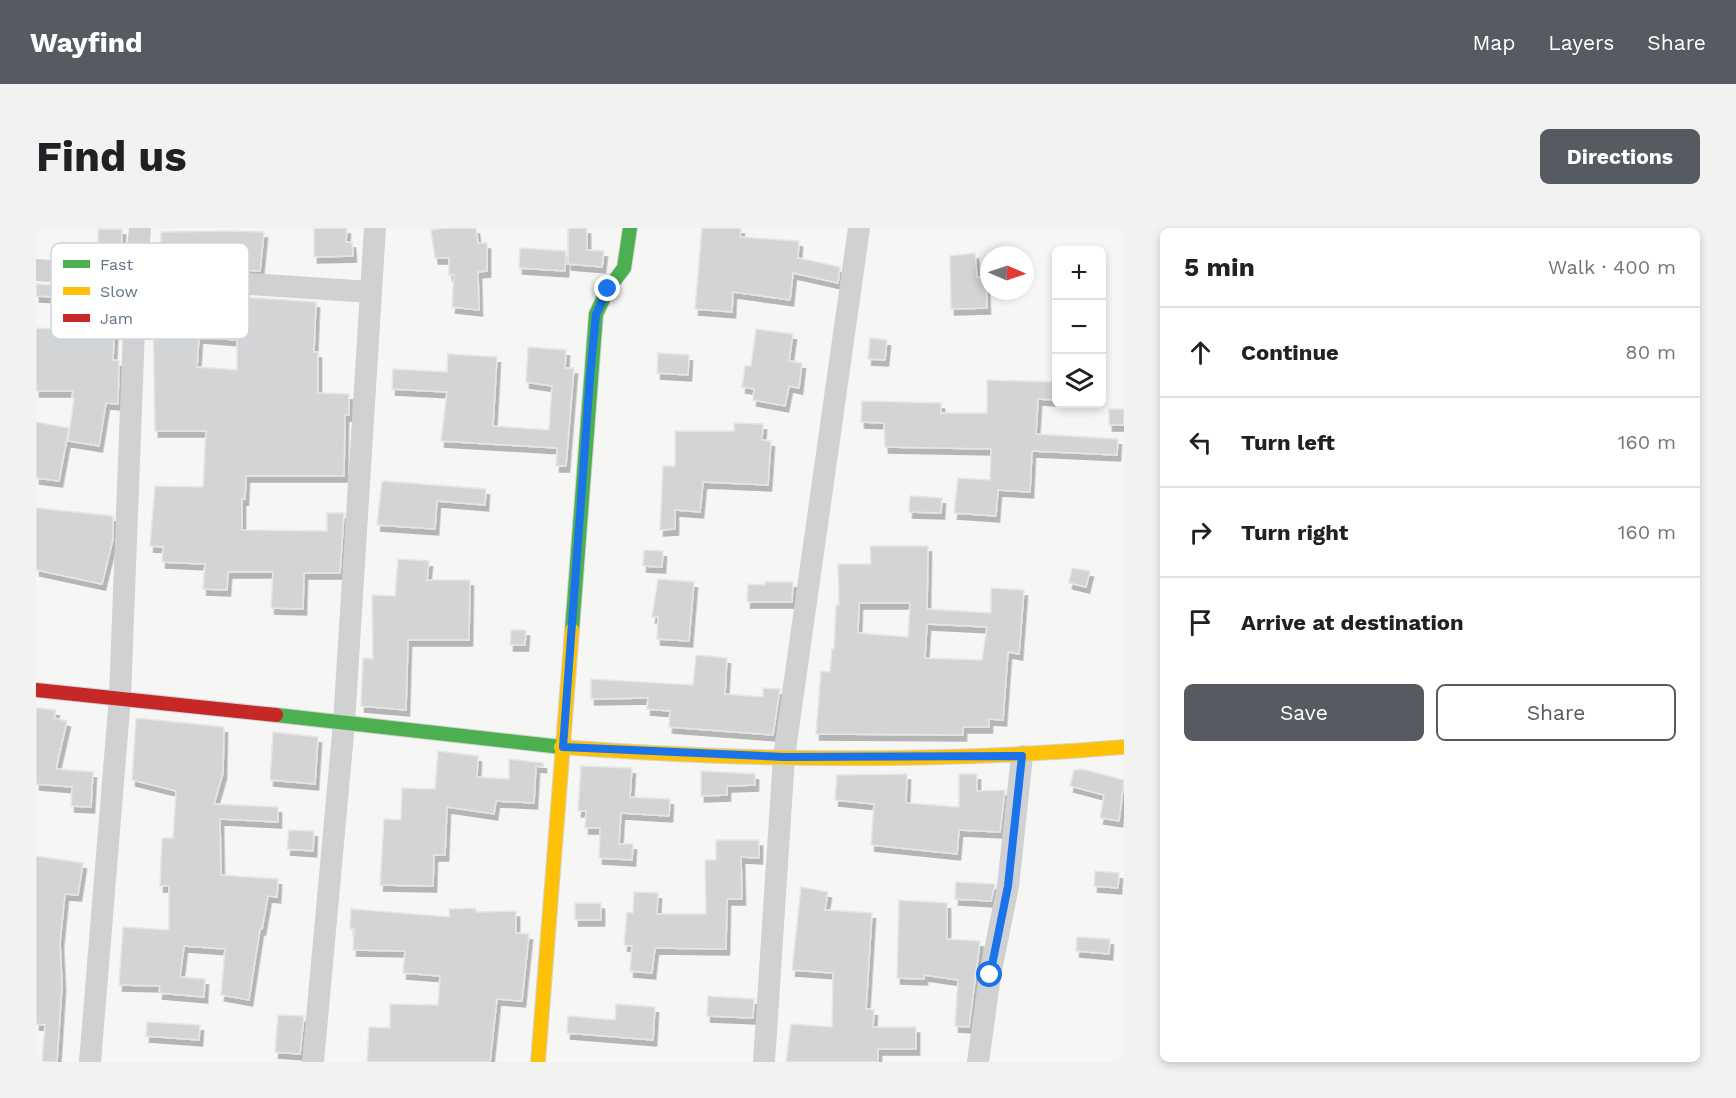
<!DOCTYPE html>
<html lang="en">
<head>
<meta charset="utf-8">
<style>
  :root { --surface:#fff; --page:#f2f2f2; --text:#202124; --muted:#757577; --line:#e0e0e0; --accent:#565b62 }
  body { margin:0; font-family:"Work Sans",sans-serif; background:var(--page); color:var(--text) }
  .controls { position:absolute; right:18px; top:18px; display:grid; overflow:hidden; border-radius:9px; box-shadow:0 3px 9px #0003 }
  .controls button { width:54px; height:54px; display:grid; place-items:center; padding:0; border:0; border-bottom:2px solid var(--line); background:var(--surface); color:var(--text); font:30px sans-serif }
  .compass { position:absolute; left:944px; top:18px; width:54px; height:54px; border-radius:50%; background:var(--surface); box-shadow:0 3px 9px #0003; rotate:92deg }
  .stop { position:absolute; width:18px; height:18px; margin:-14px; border:4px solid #1a73e8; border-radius:50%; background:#fff }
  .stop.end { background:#1a73e8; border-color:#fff; box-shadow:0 2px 6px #0008 }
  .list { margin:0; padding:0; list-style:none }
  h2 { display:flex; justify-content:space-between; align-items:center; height:78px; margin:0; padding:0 24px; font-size:26px }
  h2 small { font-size:20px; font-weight:400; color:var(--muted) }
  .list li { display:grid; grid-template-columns:39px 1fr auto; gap:18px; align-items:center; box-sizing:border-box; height:90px; padding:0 24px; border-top:2px solid var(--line) }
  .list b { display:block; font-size:22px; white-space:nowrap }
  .list em { font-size:20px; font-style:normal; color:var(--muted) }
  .actions { display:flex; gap:12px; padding:18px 24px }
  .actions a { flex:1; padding:14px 0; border:2px solid var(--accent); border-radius:9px; text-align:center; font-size:21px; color:var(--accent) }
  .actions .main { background:var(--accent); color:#fff }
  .icon { flex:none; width:33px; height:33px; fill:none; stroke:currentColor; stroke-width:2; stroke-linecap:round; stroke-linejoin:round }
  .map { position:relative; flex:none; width:1088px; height:834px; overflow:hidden; border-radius:9px }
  header { display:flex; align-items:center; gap:36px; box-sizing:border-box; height:84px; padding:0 30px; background:var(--accent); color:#fff }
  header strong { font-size:28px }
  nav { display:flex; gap:33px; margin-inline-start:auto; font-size:21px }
  .intro { display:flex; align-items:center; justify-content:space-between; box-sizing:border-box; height:144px; padding:0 36px }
  h1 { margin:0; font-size:42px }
  .button { padding:15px 27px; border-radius:9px; background:var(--accent); color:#fff; font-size:21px; font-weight:700 }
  main { display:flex; gap:36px; padding:0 36px }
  aside { flex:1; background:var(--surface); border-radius:9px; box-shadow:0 3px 9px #0003 }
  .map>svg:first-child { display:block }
</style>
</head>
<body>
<header>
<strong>Wayfind</strong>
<nav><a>Map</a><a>Layers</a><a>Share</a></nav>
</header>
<div class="intro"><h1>Find us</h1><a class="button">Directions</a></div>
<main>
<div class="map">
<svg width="1088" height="834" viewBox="0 0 1088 834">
  <defs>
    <filter id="shadow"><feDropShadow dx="3.5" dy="6" stdDeviation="0" flood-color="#0004"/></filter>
  </defs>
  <rect width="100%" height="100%" fill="#f6f7f5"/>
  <!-- building -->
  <path fill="#d3d4d5" stroke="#e6e6e5" stroke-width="1.5" fill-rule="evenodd" filter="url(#shadow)" d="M278,0H311L310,14H316L317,28L278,29Z
    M410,0H440L442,15H451V43L442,44L443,82L416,79L418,47H413V30H399L395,2Z
    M532,0H551V22L568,23L566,39L532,36Z
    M666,0H705L704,9L763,13L762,30L804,39L802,55L757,45L754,72L697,64L696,84L659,81Z
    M62,1H86L85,34L41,31V20H62Z
    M198,3L228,4L224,43L133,37V19H125V4Z
    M484,20L530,23L529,43L483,40Z
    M939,25L941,49H950L951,80L915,81L914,28Z
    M0,56L85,61L82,90H79L77,132L83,133L82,176L70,175L63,218L32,213L38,170H36L37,163H0V100L40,102L42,70L0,68Z
    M205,69L280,74L278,124H282V165L313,166V187H309L308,248H210L209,271L206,270V302L291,303V285H308L304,345H268L267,381L235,380L237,344H192L191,362L167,361L169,336L126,334L127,319L114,318L119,258L167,259L170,203H119L117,89L202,95ZM163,109L201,112V142L161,139Z
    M720,101L757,106L753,133L766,135L763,160L753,158L749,178L717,172L718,161L706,159L709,138H715Z
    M834,110L851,112L849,132L832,131Z
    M492,119L530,122L529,140H538L530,238H520L521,220L405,213L411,164L356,161L357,141L411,144L412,126L461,129L457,198L513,202L516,158L490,154Z
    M622,125L653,127L652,147L621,145Z
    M951,152L1018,154L1017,172L1002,171L1000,206L1082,211L1081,227L996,223L994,264L962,262L960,288L918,285L922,250L954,252L955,221L849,219L848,195L825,194L826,173L905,175V185H951Z
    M1073,181H1088V197H1073Z
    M0,194L33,200L23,253L0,250Z
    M698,195L727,196L726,212L735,213L732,257L667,254L664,284L639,282V301L624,302L627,238H639V203H698Z
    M346,253L450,261L449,277L401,273L399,301L341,297Z
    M874,268L906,270L905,285L873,284Z
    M0,280L77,288V311L66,356L0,342Z
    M834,318H892L891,381L955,385V360L988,362L983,426L972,424L967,492L953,491V499H927V507L780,506L785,443L794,444L796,421H798L800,377H803L802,336H835ZM823,375H874L872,409L822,405ZM891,396L951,399L946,432L889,430Z
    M608,322L627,323L626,339L607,338Z
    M362,331L393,333L391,352H434L433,412H372L370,482L325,478L327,430L337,431L336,367L359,368Z
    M1036,340L1054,343L1050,359L1033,355Z
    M622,351L658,354L653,413L621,411L622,389H616Z
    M729,354H757L756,374H711L712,356L729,357Z
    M475,402H490L489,417H474Z
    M660,427L691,430L689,466L727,469V460L744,461L737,507L633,499L634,483L611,481L612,470L555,471V451L657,457Z
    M0,480L20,482L18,490L31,493L20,541L57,544L55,579L35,578L36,559L0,556Z
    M100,490L188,499L187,545L178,576L242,579V594L184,591L185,647L242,651L241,669L232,668L226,701H224L213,772L185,767L189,721L148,718L144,749L169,751L168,769L123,765L124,758L83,757L87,699L133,702V658H124L126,610H137L140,563L96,552Z
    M237,504L282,509L279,556L234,552Z
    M402,523L442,528L441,549L473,551V531L507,535V539L500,538L498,575L460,573L458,586L411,579L409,627H398L397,658L344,657L348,591L365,592L366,560L399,561Z
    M545,538L596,540L594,569L634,571L633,588L585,585L583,616H597L596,632L563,630L564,600H549L550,583H542Z
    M1046,541L1088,552L1083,593L1064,590L1068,567L1034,558L1038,542Z
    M665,543L719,546V557L691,558V567L665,568Z
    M871,546L870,575L923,579V546H941V563L969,562L964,604L923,602L921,626L835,617L838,576L799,572L801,547Z
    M253,602L278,603L277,623L251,621Z
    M680,612H723V630L705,629L706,671H691L690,721L619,720L616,745L594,743L596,718L588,717L591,684L597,685L598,664L622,665L621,686H670L669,632H680Z
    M0,628L47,635L42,667L29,666L24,714L26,757L21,834H6L9,797L0,796Z
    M1059,643L1083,645L1082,660L1058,658Z
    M920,654L959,656L955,673L919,671Z
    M765,659L792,664L789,682L836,685L830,781L838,782L837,799H880V821H842V834H750L755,796L796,799L797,745L756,742Z
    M863,672L911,675V711L944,713L933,799L919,798L922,752L888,747V751L861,750Z
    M539,675H565V692H539Z
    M440,680V684L480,683V705L493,706L486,773L461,771L454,834H331L333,799L354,800V776L402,777L404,748L367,745L369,723L317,722L318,701H314L315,681L414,689L413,681Z
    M1041,709L1074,711L1073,726L1040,723Z
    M672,768L718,771L717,790L671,788Z
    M580,776L619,779L617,812L531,805L532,788L579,792Z
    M242,787L268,788L264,826L239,824Z
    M111,794L164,797L163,812L110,808Z"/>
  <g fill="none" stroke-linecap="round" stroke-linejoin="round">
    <!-- fast casing -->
    <g stroke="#d2d5d6" stroke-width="16">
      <path id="fast" d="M536,402L560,86L572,61L588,40L594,0
        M240,487L525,519"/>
    </g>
    <!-- slow casing -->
    <g stroke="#d2d5d6" stroke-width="16">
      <path id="slow" d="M525,519C710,533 903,535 1088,519
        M502,834L536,402"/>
    </g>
    <!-- jam casing -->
    <g stroke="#d2d5d6" stroke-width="16">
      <path id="jam" d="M0,462L240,487"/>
    </g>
    <!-- street -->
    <path stroke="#d0d1d2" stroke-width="22" d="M0,42L335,64
      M54,834L84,469L100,49L104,0
      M277,834L308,495L339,0
      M728,834L748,529L823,0
      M942,834L954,747L972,658L986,528"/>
    <!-- fast -->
    <use href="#fast" stroke="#4caf50" stroke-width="14"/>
    <!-- slow -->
    <use href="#slow" stroke="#ffc107" stroke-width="14"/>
    <!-- jam -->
    <use href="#jam" stroke="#c62828" stroke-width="14"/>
  </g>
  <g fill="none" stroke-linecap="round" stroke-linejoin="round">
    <!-- route -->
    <path stroke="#1a73e8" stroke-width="8" d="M572,61L560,86L554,149L527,519L748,529L986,528L972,658L954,747"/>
  </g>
  <!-- legend -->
  <rect x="15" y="15" width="198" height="96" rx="9" fill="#fff" stroke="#d0d5db" stroke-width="1.5"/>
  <rect x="27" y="32" width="27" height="8" fill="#4caf50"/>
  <rect x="27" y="59" width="27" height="8" fill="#ffc107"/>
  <rect x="27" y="86" width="27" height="8" fill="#c62828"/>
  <g font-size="16" fill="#647488">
    <text x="64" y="42">Fast</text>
    <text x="64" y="69">Slow</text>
    <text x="64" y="96">Jam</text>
  </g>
</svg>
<div class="controls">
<button>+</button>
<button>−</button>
<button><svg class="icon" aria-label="layers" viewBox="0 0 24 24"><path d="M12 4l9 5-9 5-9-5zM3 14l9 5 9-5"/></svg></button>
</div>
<svg class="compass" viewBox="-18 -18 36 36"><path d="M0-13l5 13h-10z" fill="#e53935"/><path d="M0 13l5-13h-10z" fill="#757577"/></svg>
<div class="stop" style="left:954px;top:747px"></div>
<div class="stop end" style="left:572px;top:61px"></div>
</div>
<aside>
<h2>5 min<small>Walk · 400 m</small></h2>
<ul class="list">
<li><svg class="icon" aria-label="ahead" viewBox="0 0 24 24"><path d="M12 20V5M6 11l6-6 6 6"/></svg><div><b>Continue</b></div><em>80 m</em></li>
<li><svg class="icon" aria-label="left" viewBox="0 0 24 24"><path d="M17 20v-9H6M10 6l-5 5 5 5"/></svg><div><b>Turn left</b></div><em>160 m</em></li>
<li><svg class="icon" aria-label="right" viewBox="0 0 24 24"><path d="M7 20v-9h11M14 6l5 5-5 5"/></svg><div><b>Turn right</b></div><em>160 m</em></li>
<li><svg class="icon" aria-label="arrive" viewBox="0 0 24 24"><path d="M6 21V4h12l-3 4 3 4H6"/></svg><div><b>Arrive at destination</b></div></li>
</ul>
<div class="actions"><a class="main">Save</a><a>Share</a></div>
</aside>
</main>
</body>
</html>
